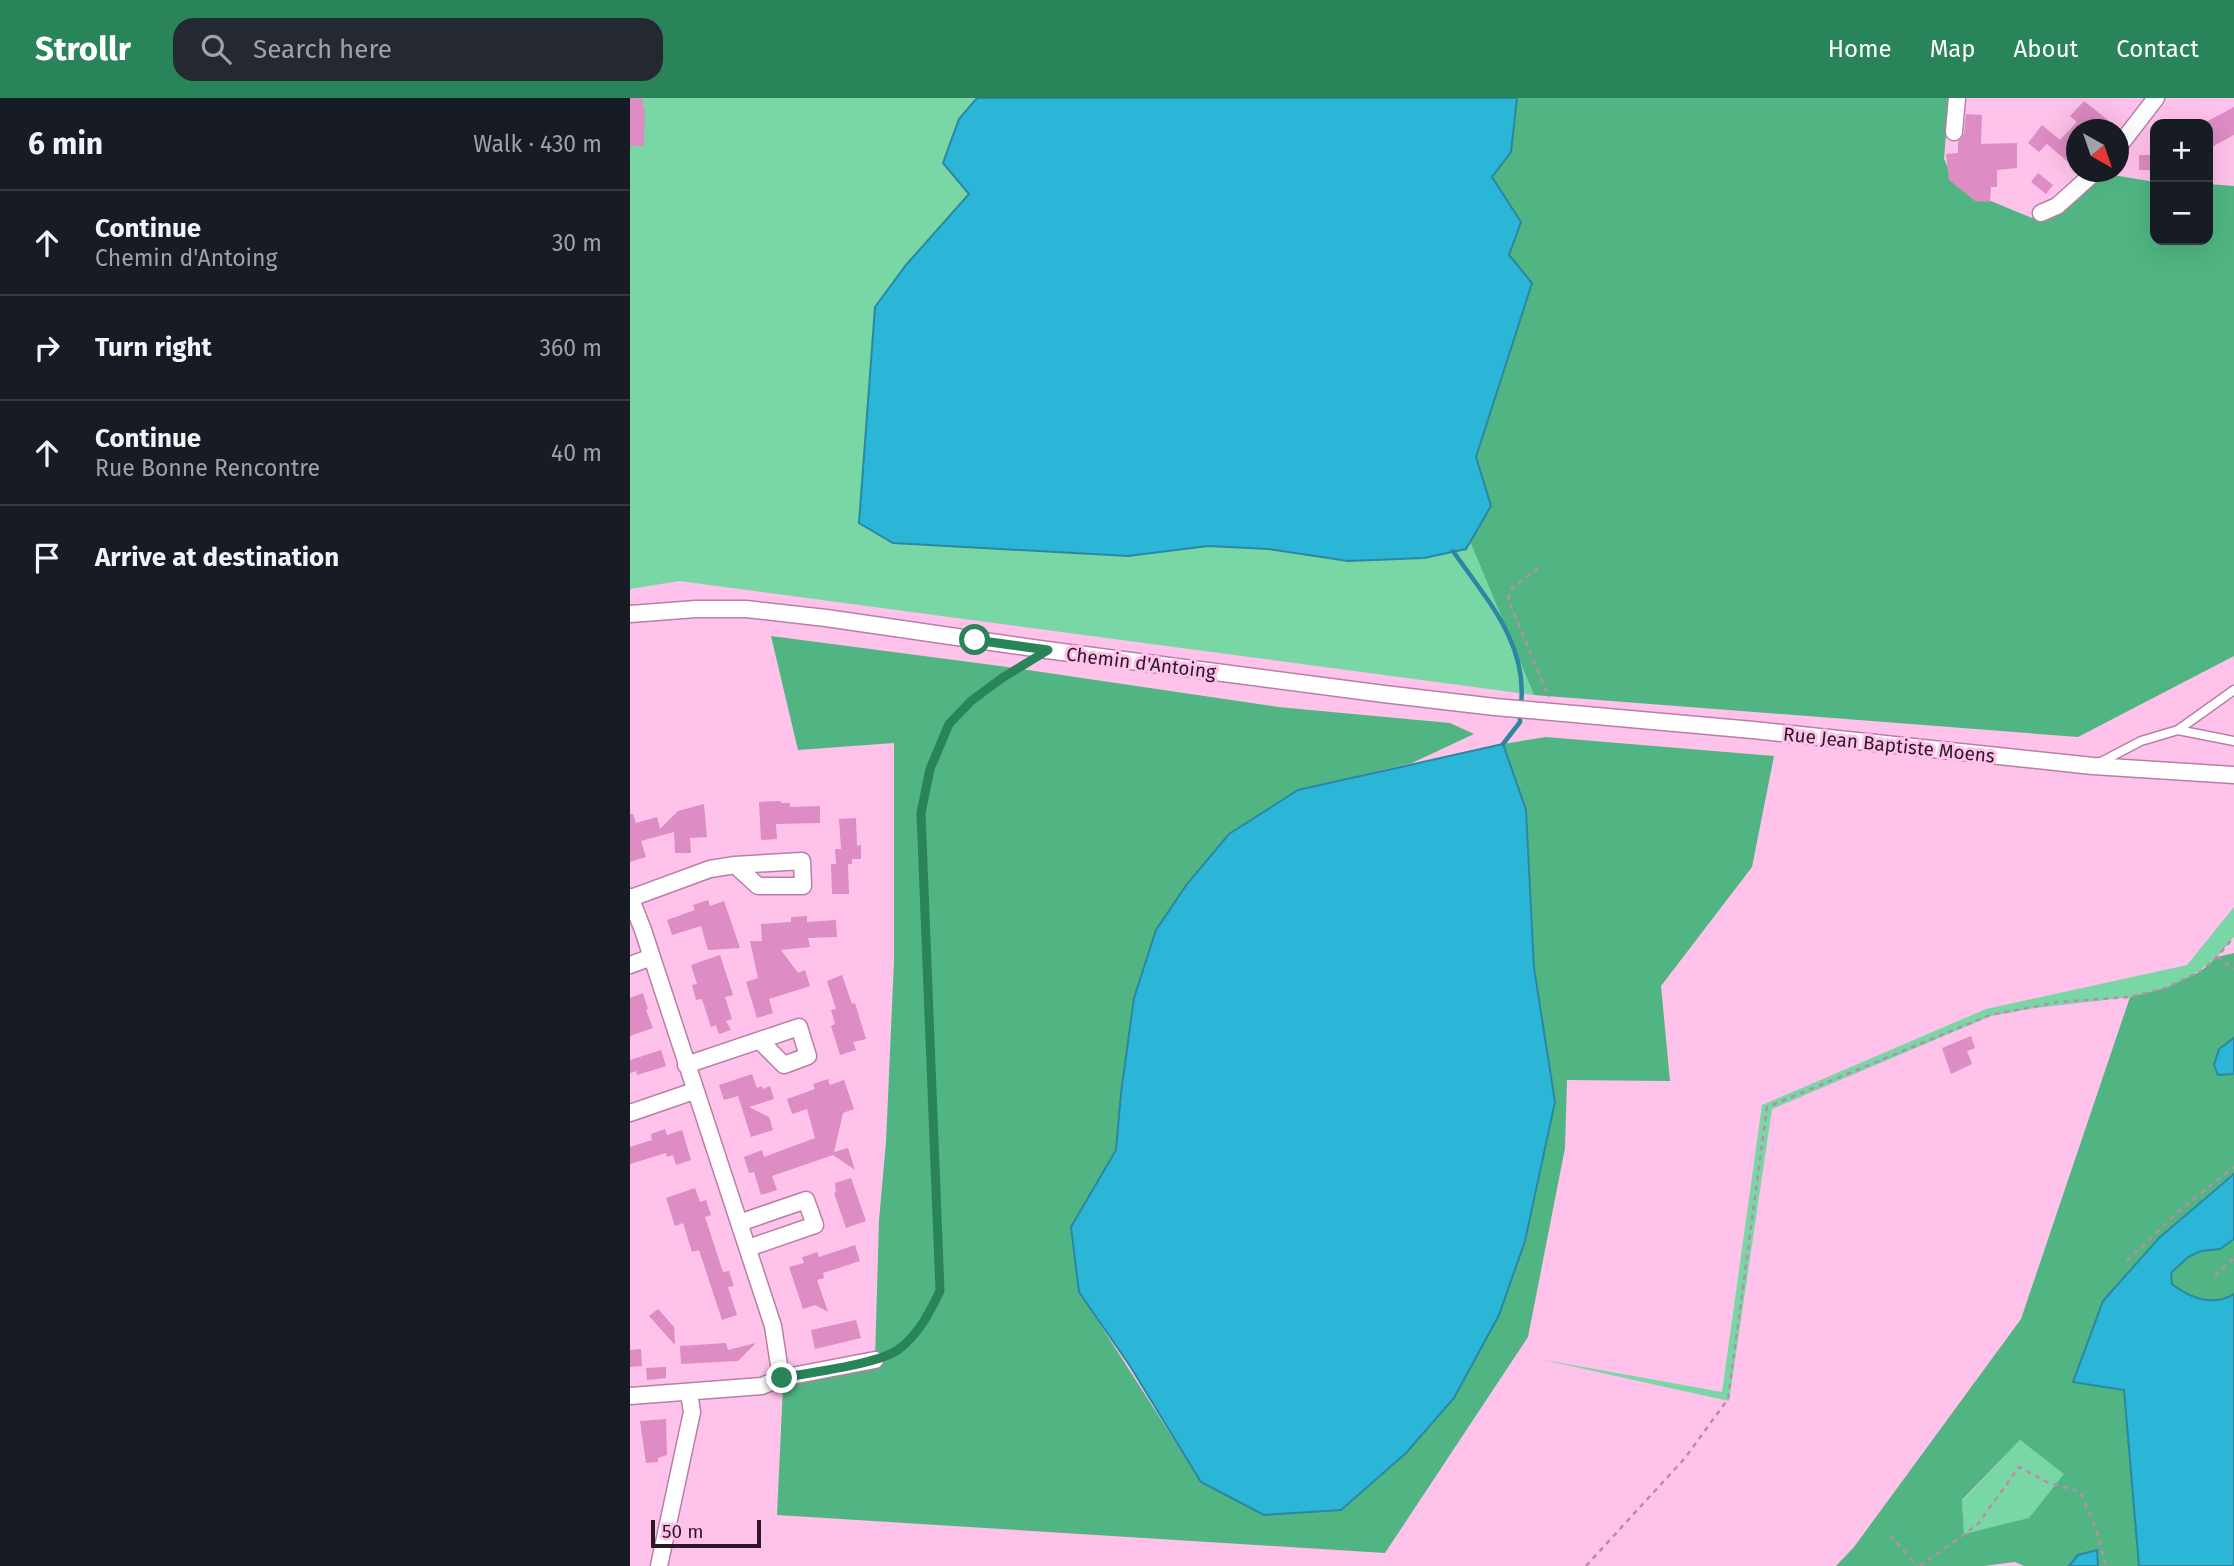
<!DOCTYPE html>
<html lang="en">
<head>
<meta charset="utf-8">
<style>
  :root { --surface:#171b24; --page:#242831; --text:#f1f3f6; --muted:#9ea1a6; --line:#363941; --accent:#2a845a }
  body { margin:0; font-family:"Fira Sans",sans-serif; background:var(--page); color:var(--text) }
  .controls { position:absolute; right:21px; top:21px; display:grid; overflow:hidden; border-radius:14px; box-shadow:0 7px 28px #0002 }
  .controls button { width:63px; height:63px; display:grid; place-items:center; padding:0; border:0; border-bottom:2px solid var(--line); background:var(--surface); color:var(--text); font:35px sans-serif }
  .compass { position:absolute; left:1436px; top:21px; width:63px; height:63px; border-radius:50%; background:var(--surface); box-shadow:0 7px 28px #0002; rotate:140deg }
  .scale { position:absolute; left:21px; bottom:18px; width:110px; box-sizing:border-box; padding-left:7px; border:4px solid #2e1828; border-top:0; font-size:19px; line-height:24px; white-space:nowrap; color:#2e1828; -webkit-text-stroke:5px #ffc2eb; paint-order:stroke }
  .stop { position:absolute; width:21px; height:21px; margin:-16px; border:5px solid #2a845a; border-radius:50%; background:#fff }
  .stop.end { background:#2a845a; border-color:#fff; box-shadow:0 2px 7px #0008 }
  .list { margin:0; padding:0; list-style:none }
  h2 { display:flex; justify-content:space-between; align-items:center; height:91px; margin:0; padding:0 28px; font-size:30px }
  h2 small { font-size:23px; font-weight:400; color:var(--muted) }
  .list li { display:grid; grid-template-columns:46px 1fr auto; gap:21px; align-items:center; box-sizing:border-box; height:105px; padding:0 28px; border-top:2px solid var(--line) }
  .list b { display:block; font-size:26px; white-space:nowrap }
  .list p { margin:0; font-size:23px; white-space:nowrap; color:var(--muted) }
  .list em { font-size:23px; font-style:normal; color:var(--muted) }
  .icon { flex:none; width:38px; height:38px; fill:none; stroke:currentColor; stroke-width:2; stroke-linecap:round; stroke-linejoin:round }
  .map { position:relative; flex:none; width:1604px; height:1468px; overflow:hidden }
  header { display:flex; align-items:center; gap:42px; box-sizing:border-box; height:98px; padding:0 35px; background:var(--accent); color:#fff }
  header strong { font-size:33px }
  nav { display:flex; gap:38px; margin-inline-start:auto; font-size:24px }
  .search { width:490px; height:63px; background:var(--page); display:flex; align-items:center; gap:18px; box-sizing:border-box; padding:0 24px; border-radius:21px; color:var(--muted); font-size:26px }
  main { display:flex }
  aside { flex:1; background:var(--surface) }
  .map>svg:first-child { display:block }
</style>
</head>
<body>
<header>
<strong>Strollr</strong>
<div class="search"><svg class="icon" aria-label="search" viewBox="0 0 24 24"><circle cx="10" cy="10" r="6"/><path d="M15 15l6 6"/></svg>Search here</div>
<nav><a>Home</a><a>Map</a><a>About</a><a>Contact</a></nav>
</header>
<main>
<aside>
<h2>6 min<small>Walk · 430 m</small></h2>
<ul class="list">
<li><svg class="icon" aria-label="ahead" viewBox="0 0 24 24"><path d="M12 20V5M6 11l6-6 6 6"/></svg><div><b>Continue</b><p>Chemin d'Antoing</p></div><em>30 m</em></li>
<li><svg class="icon" aria-label="right" viewBox="0 0 24 24"><path d="M7 20v-9h11M14 6l5 5-5 5"/></svg><div><b>Turn right</b></div><em>360 m</em></li>
<li><svg class="icon" aria-label="ahead" viewBox="0 0 24 24"><path d="M12 20V5M6 11l6-6 6 6"/></svg><div><b>Continue</b><p>Rue Bonne Rencontre</p></div><em>40 m</em></li>
<li><svg class="icon" aria-label="arrive" viewBox="0 0 24 24"><path d="M6 21V4h12l-3 4 3 4H6"/></svg><div><b>Arrive at destination</b></div></li>
</ul>
</aside>
<div class="map">
<svg width="1604" height="1468" viewBox="0 0 1604 1468">
  <rect width="100%" height="100%" fill="#ffc2eb"/>
  <!-- green -->
  <path fill="#79d7a5" d="M0,0H887L902,185L846,359L841,443L904,597L49,483L0,491Z
    M1604,809V839L1587,859L1556,882L1536,890L1500,899L1406,910L1361,918L1142,1011L1099,1303L909,1261L1092,1294L1132,1007L1356,911L1557,867Z
    M1390,1342L1435,1376L1399,1421L1334,1436L1332,1403Z"/>
  <!-- forest -->
  <path fill="#50b583" fill-rule="evenodd" d="M887,0H1319L1314,61L1327,89L1402,120L1427,108L1465,74L1525,84V142H1578V86L1604,88V558L1448,639L904,597L840,443L861,408L846,359L902,185L879,156L891,124L862,79L881,54Z
    M141,538L370,568L648,609L820,625L844,636L782,665L668,692L599,736L557,786L526,832L491,995L486,1052L441,1129L450,1195L571,1384L634,1417L711,1412L776,1355L824,1300L925,1004L904,870L896,712L873,646L916,639L1144,658L1122,769L1031,888L1040,983L937,982L935,1050L898,1239L755,1455L147,1417L153,1288L245,1261L249,1122L256,1044L264,863V645L168,652Z
    M1604,855V940L1589,977L1604,976V1076L1529,1140L1444,1284L1494,1291L1509,1468H1468L1467,1452L1448,1457L1439,1468H1394L1385,1464L1353,1468H1206L1224,1449L1391,1221L1500,899L1536,890L1571,873L1587,859ZM1390,1342L1434,1376L1399,1420L1334,1436L1332,1402Z
    M1604,1141V1196C1582,1209 1560,1200 1541,1186V1174L1558,1159L1571,1153L1590,1151Z"/>
  <!-- water -->
  <path fill="#2bb6d7" stroke="#2c87a2" stroke-width="2" d="M347,0H887L881,54L862,79L891,124L879,157L902,185L846,359L861,408L836,451L794,460L718,463L638,451L578,448L498,458L263,445L229,425L245,209L276,167L339,96L313,65L329,21Z
    M873,646L896,712L904,870L925,1004L895,1143L869,1217L824,1300L776,1355L711,1412L634,1417L571,1384L500,1268L449,1194L441,1129L486,1052L491,995L504,900L526,832L557,786L599,736L668,692Z
    M1604,940V976L1588,977L1584,967L1589,951Z
    M1604,1076V1141L1590,1151L1571,1153L1558,1159L1541,1175L1542,1186C1560,1200 1582,1209 1604,1196V1468H1509L1494,1292L1443,1284L1473,1203L1529,1140Z
    M1467,1452L1468,1468H1439L1448,1457Z"/>
  <g fill="none" stroke-linecap="round" stroke-linejoin="round">
    <!-- stream -->
    <path stroke="#2c87a2" stroke-width="4.5" d="M823,453C856,501 898,545 891,607
      M873,646L890,624V616"/>
  </g>
  <!-- building -->
  <path fill="#dd8cc4" d="M0,0H13V10H15L14,48H0Z
    M1454,3L1489,31L1446,32V71L1417,46L1409,54L1398,45L1412,27L1430,42L1447,24L1440,18Z
    M1604,9V37L1578,51V38L1582,36L1576,24Z
    M1336,16L1352,17L1351,46L1387,45V70L1367,72V89H1361L1360,104L1345,103L1319,82L1316,56L1328,55V44L1334,36Z
    M1509,57H1525V72H1509Z
    M1408,75L1423,87L1416,96L1401,84Z
    M151,703V705H160V709L190,708V725L146,726L147,741L131,742L129,704Z
    M74,706L77,739L60,740L61,755H45L44,734L11,743L16,759L0,764V716H3L6,725L27,719L30,731L48,713Z
    M226,720L227,748L231,747V761H222V766H218L219,796H202L201,766H206L205,751H211L209,721Z
    M78,802L80,808L94,803L110,850L78,852L71,828L42,837L37,822L65,812L63,807Z
    M177,818V824L206,822L207,839L178,840L180,849L151,852L168,875L175,872L180,888L139,901L143,915L127,920L116,884L128,880L120,843H132L131,826L161,824V819Z
    M90,857L103,897L95,899L102,921L96,923L101,932L89,936L86,927L81,929L72,901L66,902L62,887L67,886L61,867Z
    M212,877L222,906L225,905L236,941L223,944L226,952L210,957L201,928L205,926L201,912L206,911L197,883Z
    M13,895L18,911L16,912L23,930L0,938V900Z
    M1341,938L1345,950L1337,953L1342,966L1321,976L1312,950Z
    M31,952L36,968L7,977L6,973L0,975V962Z
    M122,976L127,990L132,988L133,991L140,988L144,1001L119,1009L139,1019L143,1032L121,1039L108,998L94,1002L89,987Z
    M198,981L200,987L214,982L224,1011L213,1015L204,1054L218,1050L225,1072L203,1057L142,1078L147,1092L131,1097L124,1074L119,1075L114,1059L132,1052L134,1059L185,1040L177,1011L162,1016L157,1001L185,991L183,986Z
    M35,1031L37,1037L52,1032L61,1062L46,1067L43,1057L37,1059L36,1055L0,1066V1049L22,1042L21,1036Z
    M221,1080L236,1123L216,1130L204,1095L206,1094L205,1085Z
    M65,1090L70,1104L76,1102L81,1117L75,1119L93,1174L99,1173L104,1188L98,1189L107,1217L92,1222L69,1152L62,1154L53,1125L45,1128L36,1100Z
    M225,1147L230,1163L193,1175L194,1180L187,1182L198,1214L185,1207L173,1211L159,1169L174,1165L172,1159L179,1157L187,1154L189,1159Z
    M28,1211L44,1229L45,1247L19,1218Z
    M226,1222L231,1240L185,1251L181,1232Z
    M96,1245L98,1252L126,1245L108,1263L51,1266L50,1248Z
    M11,1251L12,1268L0,1269V1252Z
    M36,1269V1280L17,1282L16,1270Z
    M36,1321L37,1357L28,1360V1364L16,1365L10,1323Z"/>
  <g fill="none" stroke-linecap="round" stroke-linejoin="round">
    <!-- service casing -->
    <g stroke="#b87fa6" stroke-width="11">
      <path id="service" d="M1548,632L1604,643
        M1469,665L1511,643L1548,632L1604,592"/>
    </g>
    <!-- minor casing -->
    <g stroke="#b87fa6" stroke-width="19">
      <path id="minor" d="M1324,34L1327,0
        M1489,48L1526,0
        M1411,115L1427,108L1465,74
        M0,516L66,511H116L196,520L417,552L754,596L865,609L1123,632L1463,668L1604,677
        M0,799L13,832L143,1228L151,1280
        M1,800L80,771L105,767L172,763L173,788H128L105,767
        M0,867L22,859
        M56,967L169,929L178,958L154,967L130,943
        M0,1015L64,993
        M109,1125L176,1102L185,1127L118,1150
        M0,1298L132,1288L151,1280L245,1262
        M29,1468L62,1314L59,1295"/>
    </g>
    <!-- path -->
    <path stroke="#bb8bac" stroke-width="2.5" stroke-dasharray="5 5" stroke-linecap="butt" d="M908,470L882,490L878,501L919,599
      M1587,859L1604,871
      M1497,1163L1550,1112L1604,1069
      M1585,1178L1604,1160
      M258,1256C284,1244 298,1218 310,1193L291,715L301,671L319,626L341,603L372,580L398,565
      M1260,1437L1287,1468
      M956,1468L1055,1360L1098,1301L1137,1009L1360,917L1428,904L1500,899L1536,890L1571,873L1587,859L1604,839
      M1290,1468L1348,1426L1389,1369L1417,1384L1450,1394L1466,1431L1476,1468"/>
    <!-- service -->
    <use href="#service" stroke="#fff" stroke-width="8"/>
    <!-- minor -->
    <use href="#minor" stroke="#fff" stroke-width="16"/>
  </g>
  <g fill="none" stroke-linecap="round" stroke-linejoin="round">
    <!-- route -->
    <path stroke="#2a845a" stroke-width="9" d="M152,1280C180,1274 247,1267 269,1251C288,1237 300,1214 310,1193L291,715L300,671L319,626L341,603L372,580L418,552L345,542"/>
  </g>
  <g text-anchor="middle" dominant-baseline="central" stroke-width="6" stroke-linejoin="round" paint-order="stroke">
    <!-- street labels -->
    <g font-size="19" fill="#2e1828" stroke="#ffc2eb">
      <text transform="translate(511 565) rotate(7)">Chemin d'Antoing</text>
      <text transform="translate(1259 647) rotate(6)">Rue Jean Baptiste Moens</text>
    </g>
  </g>
</svg>
<div class="controls">
<button>+</button>
<button>−</button>
</div>
<svg class="compass" viewBox="-18 -18 36 36"><path d="M0-13l5 13h-10z" fill="#e53935"/><path d="M0 13l5-13h-10z" fill="#9ea1a6"/></svg>
<div class="scale">50 m</div>
<div class="stop" style="left:345px;top:542px"></div>
<div class="stop end" style="left:152px;top:1280px"></div>
</div>
</main>
</body>
</html>
